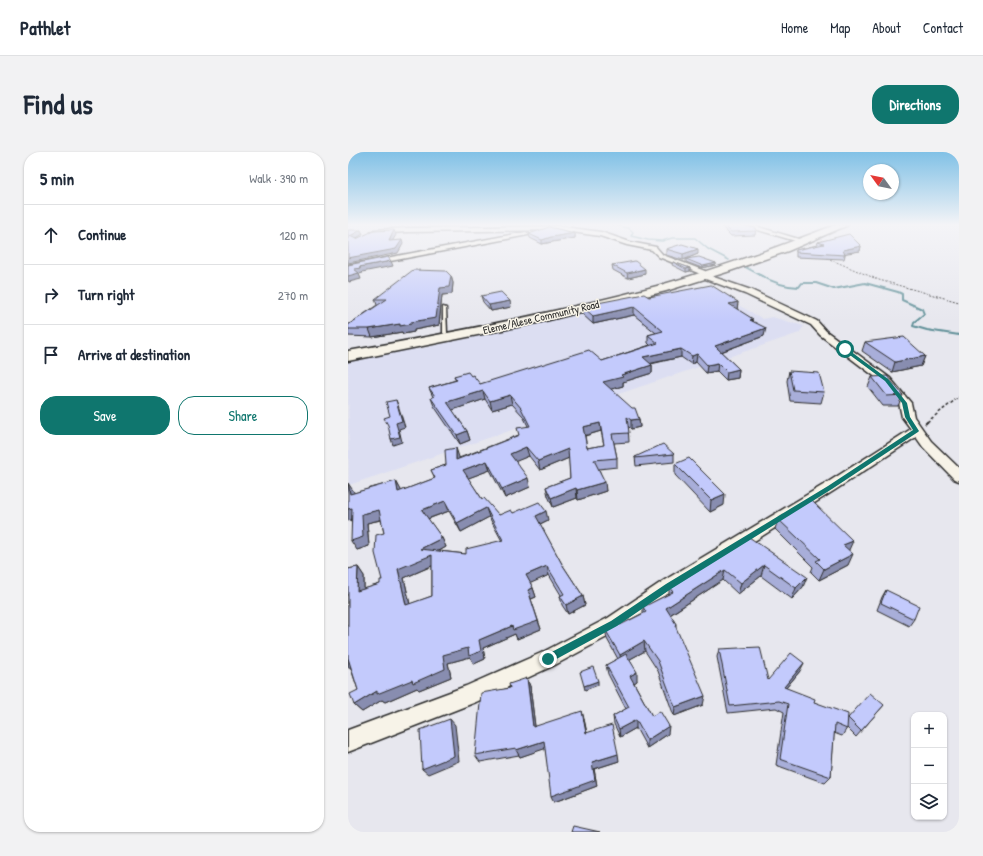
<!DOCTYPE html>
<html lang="en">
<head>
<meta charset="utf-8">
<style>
  :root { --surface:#fff; --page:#f2f2f3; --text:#1f2937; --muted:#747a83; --line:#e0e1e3; --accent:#0f766e }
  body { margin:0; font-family:"Patrick Hand",sans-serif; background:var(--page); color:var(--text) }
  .controls { position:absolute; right:12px; bottom:12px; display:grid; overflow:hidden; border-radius:8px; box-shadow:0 1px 3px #0004 }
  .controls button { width:36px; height:36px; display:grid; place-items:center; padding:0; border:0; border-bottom:1px solid var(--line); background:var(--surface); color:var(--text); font:20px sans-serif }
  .compass { position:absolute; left:515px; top:12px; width:36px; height:36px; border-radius:50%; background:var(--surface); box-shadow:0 1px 3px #0004; rotate:303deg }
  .stop { position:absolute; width:12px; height:12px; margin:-9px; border:3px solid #0f766e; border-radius:50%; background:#fff }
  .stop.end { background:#0f766e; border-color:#fff; box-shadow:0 1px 4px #0008 }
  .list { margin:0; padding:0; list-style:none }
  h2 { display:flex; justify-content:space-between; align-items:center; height:52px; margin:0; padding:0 16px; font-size:17px }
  h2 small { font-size:13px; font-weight:400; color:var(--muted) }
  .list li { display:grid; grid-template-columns:26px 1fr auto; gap:12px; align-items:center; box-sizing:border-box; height:60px; padding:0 16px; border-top:1px solid var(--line) }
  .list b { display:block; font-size:15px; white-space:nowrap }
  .list em { font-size:13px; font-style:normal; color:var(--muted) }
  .actions { display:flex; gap:8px; padding:12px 16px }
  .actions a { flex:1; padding:9px 0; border:1px solid var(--accent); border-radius:16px; text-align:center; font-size:14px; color:var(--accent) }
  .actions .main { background:var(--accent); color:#fff }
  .icon { flex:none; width:22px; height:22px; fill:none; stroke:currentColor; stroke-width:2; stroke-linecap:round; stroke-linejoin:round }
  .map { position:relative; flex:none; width:611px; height:680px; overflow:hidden; border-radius:16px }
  header { display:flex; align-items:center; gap:24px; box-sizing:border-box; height:56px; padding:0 20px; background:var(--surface); border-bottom:1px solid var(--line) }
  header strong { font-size:19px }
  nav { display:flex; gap:22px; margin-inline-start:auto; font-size:14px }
  .intro { display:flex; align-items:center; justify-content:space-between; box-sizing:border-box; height:96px; padding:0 24px }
  h1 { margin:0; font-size:28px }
  .button { padding:10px 18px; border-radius:16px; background:var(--accent); color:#fff; font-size:14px; font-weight:700 }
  main { display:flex; gap:24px; padding:0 24px }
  aside { flex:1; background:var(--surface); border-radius:16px; box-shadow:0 1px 3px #0004 }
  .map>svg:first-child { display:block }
</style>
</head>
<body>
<header>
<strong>Pathlet</strong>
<nav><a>Home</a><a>Map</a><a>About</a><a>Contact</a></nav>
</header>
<div class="intro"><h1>Find us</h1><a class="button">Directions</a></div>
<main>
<aside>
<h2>5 min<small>Walk · 390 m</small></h2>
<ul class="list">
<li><svg class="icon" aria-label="ahead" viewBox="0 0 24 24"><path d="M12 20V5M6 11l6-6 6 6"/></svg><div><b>Continue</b></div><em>120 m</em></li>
<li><svg class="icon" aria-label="right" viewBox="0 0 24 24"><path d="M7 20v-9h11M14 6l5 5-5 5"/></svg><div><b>Turn right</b></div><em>270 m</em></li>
<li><svg class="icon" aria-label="arrive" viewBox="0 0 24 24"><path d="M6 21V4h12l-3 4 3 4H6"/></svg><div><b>Arrive at destination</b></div></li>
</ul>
<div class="actions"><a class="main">Save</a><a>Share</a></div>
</aside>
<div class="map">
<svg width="611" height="680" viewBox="0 0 611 680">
  <rect width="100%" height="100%" fill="#e7e7ee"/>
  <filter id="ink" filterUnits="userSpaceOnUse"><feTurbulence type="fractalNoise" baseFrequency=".025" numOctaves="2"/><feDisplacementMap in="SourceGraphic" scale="8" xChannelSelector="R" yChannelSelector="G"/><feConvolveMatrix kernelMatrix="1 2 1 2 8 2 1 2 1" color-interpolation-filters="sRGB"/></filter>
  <g filter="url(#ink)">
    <!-- built -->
    <path fill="#dcdef2" d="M342,136L347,138H364L415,167L424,165L456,174L451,181L1,333L0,207L66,195L67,198Z"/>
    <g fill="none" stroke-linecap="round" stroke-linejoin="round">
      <!-- stream-far1 -->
      <path stroke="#629199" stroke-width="1.5" d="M266,73L281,76L285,80L283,84L300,88L314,89L324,86H347L360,97L381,108
        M397,115L414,124"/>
      <!-- stream -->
      <path stroke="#629199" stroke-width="2" d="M412,123C424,130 437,135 451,135L454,131H468L486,137L517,131L550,140L554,142V148L574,157L576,162L566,170L565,174L579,178L611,183"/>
      <!-- lane casing -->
      <g stroke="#2b2b2b" stroke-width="3">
        <path id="lane" d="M95,155L98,156L99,181L97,182L95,181Z"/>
      </g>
      <!-- street casing -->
      <g stroke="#2b2b2b" stroke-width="3">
        <path id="street" d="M393,73H404L454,88L451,90Z
          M210,74L253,80L282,90L308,95L315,103L357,119V122L403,138L469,169L478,179L542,226L563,251L566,265L583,289L611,316V329L606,327L575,295L568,285L487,338L327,439L272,478L207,513L128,550L0,600V578L118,534L193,501L260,466L315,429L477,332L563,277L554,265L551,251L534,230L472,183L463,173L397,142L355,126V123L311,105L304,98L279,93L252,84L210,78L58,80L26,82L23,80L26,78L58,76Z
          M178,80L181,82L180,83L0,117V113Z"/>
      </g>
      <!-- primary casing -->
      <g stroke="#2b2b2b" stroke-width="3">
        <path id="primary" d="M487,73H500L440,99L379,120L318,139L189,171L0,209V199C104,181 207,161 309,134C369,117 428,96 487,73Z"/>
      </g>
      <!-- path-far2 -->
      <path stroke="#2b2b2b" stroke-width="1" stroke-dasharray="2 1.5" stroke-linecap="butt" d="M479,106L531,128L611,150"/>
      <!-- path-far1 -->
      <path stroke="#2b2b2b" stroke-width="1.5" stroke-dasharray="3 2" stroke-linecap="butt" d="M579,270L611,245"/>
      <!-- path -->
      <path stroke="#2b2b2b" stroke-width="2" stroke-dasharray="4 3" stroke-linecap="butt" d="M577,272L580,269"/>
      <!-- lane -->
      <use href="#lane" fill="#f7f3e8" fill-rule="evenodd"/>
      <!-- street -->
      <use href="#street" fill="#f7f3e8" fill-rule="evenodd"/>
      <!-- primary -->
      <use href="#primary" fill="#f7f3e8" fill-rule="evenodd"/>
    </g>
    <!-- wall -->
    <path fill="#a8aed9" stroke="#2b2b2b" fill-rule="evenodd" d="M372,73H402L401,75L408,76L407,83L383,84Z
      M227,81V86L204,90L194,92L182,86L181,82Z
      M470,90L513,94L512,99L497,101V103L496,107L448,105V98L469,93Z
      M318,97L350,102L335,108L318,103Z
      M338,107L368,111V113L354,116L338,110Z
      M325,110L342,116V119L338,120L324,113Z
      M264,113L297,122L280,126L265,118Z
      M103,124L105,131L104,142L94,143L91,173L66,178V180L55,182L54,180L24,185L0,184V173L29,153L27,147Z
      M133,144L163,155L143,159L135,150Z
      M301,145L390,150L389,157L405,169L416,184L373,200L391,217L390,226L378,228L369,219L358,221L348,210L343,212L333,205L303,212L304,213V221L275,230V234L263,237L291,267L292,275L283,277L280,274L281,290L266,291L269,306V315L251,317L258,339L230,348L229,346L205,355L200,344L198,335L222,326L221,306L192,318L181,304L167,309L182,335L157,346L142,318L120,326L134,347L151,363L165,361L200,368L192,372L214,412L235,444L237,453L220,462L214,453L212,444L213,443L201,423L182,431L185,436L188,445L183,447L193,477L169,487L167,482L135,496L137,507L126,512L122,505L100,511L103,525L71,538L69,536L37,550L34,548L14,560L6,553L10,538L2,514L0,516V417L10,415L16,424V437L32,432L34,428L36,381L33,368L19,371L21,394L9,398L3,368L6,341L48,329L53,339L87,326L83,318L98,313L111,305V306L171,283L180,274L175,264L164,252L144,258L137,247L104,258L119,279L122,288L112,292L86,254L83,246L85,245L81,236L108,228L106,224H123L132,232L254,209L302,193L300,191V183L308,181L286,163L245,172L234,162V154ZM253,279L256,293L239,296L237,284ZM101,359L113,380L141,365L154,389L118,402L91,399L98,395L94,386L80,367ZM84,414V444L62,452L56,426Z
      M517,190L577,204L573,214L544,220L514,199Z
      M441,219L476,240L473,251L442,249L439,229Z
      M524,225L555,243L550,254H535L520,235Z
      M326,302V310L288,314L287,305Z
      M327,312L376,353L362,360L327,323Z
      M430,367L501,399L500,413L471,428L463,420L465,415L427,377Z
      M401,385L455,435L444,447L413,424L390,442L375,428L322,463L328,472V476L355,553L326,564L310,519L297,499L282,507L289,529L286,531L304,564L320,582L299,596L288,576L272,585L266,572L265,564L278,557L260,522L258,513L270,507L259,487L257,477L272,473L295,461V455L321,442V435Z
      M538,438L566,467L561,474L529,458L534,445Z
      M371,497L420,528L452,519L438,536L466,550L500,566L536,553L508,585L499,576L494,584L486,581L483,625L477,631L428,613L436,560L428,556L380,561L369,505Z
      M182,534L187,575L236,567L239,581L271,609L246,617L249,634L206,650L197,596L172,605L171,603L132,610L127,603Z"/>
    <!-- shaded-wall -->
    <path fill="#888db0" stroke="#2b2b2b" d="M13,78L15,82L4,89L2,84Z
      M46,78L48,83L42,93L41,89Z
      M227,81V86L204,90L194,92V88L203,85Z
      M54,88L55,92L50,101L0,111V106Z
      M513,94L512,99L494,102L495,98Z
      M350,97V102L335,108V102Z
      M43,109L45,114L14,120L15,121L11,122L13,127L1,130L0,128V124L6,117L11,115Z
      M368,111V113L354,116L355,114Z
      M342,116V119L338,120V117Z
      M297,117V122L280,126L279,121Z
      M103,124L105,131L104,142L94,143L91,173L66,178V180L55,182L54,180L24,185L21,177L63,170Z
      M162,149L163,155L143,159L141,153Z
      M390,150L389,158L381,152Z
      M286,155V163L245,172V164Z
      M418,176L416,184L367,202V194Z
      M333,197V205L295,213V205Z
      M349,202L348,210L343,212L344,204Z
      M577,204L573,214L544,220L547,210Z
      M370,211L369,219L358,221L359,213Z
      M304,213V221L275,230V234L256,239L255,230L273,223Z
      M391,217L390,226L378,228L379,220Z
      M135,239L137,247L102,259L99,250Z
      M162,243L164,252L144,258L142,249Z
      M48,248L50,253L57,275L51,277L54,290L45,293L43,287L48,271Z
      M291,267L292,275L283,277V268Z
      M252,271L253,279L236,284L235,275Z
      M119,279L122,288L112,292L109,283Z
      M178,295L181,304L164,311L162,302Z
      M108,296L111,305L112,317L108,308Z
      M220,297L221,306L192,318L190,309Z
      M139,309L142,318L118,327L115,318Z
      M180,326L182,335L157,346L154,337Z
      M48,329L53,338L55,349L50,340Z
      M257,330L258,339L230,348L229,338Z
      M0,331L6,340L8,351L2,342Z
      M228,336L229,346L205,355L203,346Z
      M377,342L376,353L362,360L363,348Z
      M97,349L101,359L79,367L74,358Z
      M4,356L10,365L0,369V357Z
      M138,356L141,365L113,380L109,371Z
      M31,358L36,367L19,371L21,394L9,398L3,389L14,362Z
      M198,359L200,368L190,373L188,364Z
      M94,386L98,395L82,404L84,403L88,412L56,426L64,462L58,453L50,417L72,397Z
      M505,389L500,400L495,393Z
      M505,402L500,413L471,428L476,417Z
      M416,413L413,424L390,442L393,431Z
      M199,414L201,423L181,432L178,423Z
      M10,415L16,424V448L9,439Z
      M377,418L375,428L317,466L318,456Z
      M459,425L455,435L444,447L448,436Z
      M185,436L188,445L183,447L180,438Z
      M235,444L237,453L220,462L218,453Z
      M190,469L193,477L169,487L167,482L135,496L137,507L126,512L122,505L100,511L103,525L71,538L69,536L37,550L34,548L14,560L6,553L29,539L95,503L164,474Z
      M296,489L297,499L273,512L272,503Z
      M0,504L7,512L0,516Z
      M456,511L452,519L433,542L436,535Z
      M289,520V529L283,533L282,524Z
      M179,526L182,534L188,582L185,575Z
      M250,529V533L237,538L236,534Z
      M357,544L355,553L326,564L327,555Z
      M234,559L236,567L240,588L238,581Z
      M102,567L107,573L111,609L80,622L74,617Z
      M288,568V576L272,585L271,577Z
      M321,574L320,582L299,596V588Z
      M196,589L199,596L172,605L168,598Z
      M270,602L271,609L246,617L249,634L206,650L203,644L244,610Z"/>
    <!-- building -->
    <path fill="#c3cafc" stroke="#2b2b2b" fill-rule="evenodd" d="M376,73H400L398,74L408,76V79L383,80Z
      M201,75L227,81L203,85L194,88L181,82Z
      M0,78H13L2,84L8,87L25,79L46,78L41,89L54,88L48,97L0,106Z
      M501,82L513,94L495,98L497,103L448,100V98L476,92L470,90Z
      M334,92L350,97L335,102L318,97Z
      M40,105L43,109L11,115L13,116L6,117L11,121L0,124V113Z
      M351,105L368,111L355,114L338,107Z
      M287,109L297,117L279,121L264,113Z
      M325,110L342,116L338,117Z
      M65,118L98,119L103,124L101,135L92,136L88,166L63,170V172L52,174V172L21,177H0V173L39,147H27Z
      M363,133L390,150L381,152L405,167L402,168L418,176L367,194L391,217L379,220L370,211L359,213L349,202L344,204L333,197L295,205L304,213L273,223L275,225L255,230L284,256H287L291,267L283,268L279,265L281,281L264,282L269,306L246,308L257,330L229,338L228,336L203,346L198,335L222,326L220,297L190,309L178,295L162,302L180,326L154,337L139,309L115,318L134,347L136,346L151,363L163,358L165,361L191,350L198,359L188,364L214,412L235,444L218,453L212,444L216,442L199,414L178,423L185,436L180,438L190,469L165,478L164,474L131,488L133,499L121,504L120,496L95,503L97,517L65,531L64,528L29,542V539L6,553L2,542L10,538L0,506V417L10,415L9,439L32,432V428H34L27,401L28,383L36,381L31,358L14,362L15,385L3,389L4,356L0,357V331L2,342L48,329L50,340L87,326L83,318L98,313L97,298L108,296V308L171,283L169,276L182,274L173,256L162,243L142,249L135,239L99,250L119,279L109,283L83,246L87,244L81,236L109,228L106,224L120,220L123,224L125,223L132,232L241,198L254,209L310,191L300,183L315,179L286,155L245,164L234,154L296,142L301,145ZM252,271L256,293L239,296L235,275ZM97,349L109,371L138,356L155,388L118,397V402L72,397L94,386L74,358ZM84,403V444L58,453L50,417Z
      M153,140L162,149L141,153L133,144Z
      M556,185L577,204L547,210L517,190Z
      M441,219L471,221L476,240L445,238Z
      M539,224L555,243L539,244L524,225Z
      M48,248L54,269L48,271L52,285L43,287L40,273L36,266L42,264L38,250Z
      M315,292L326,302L287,306V305Z
      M341,306L377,342L363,348L327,312Z
      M462,347L505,389L495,393L505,402L476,417L468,409L472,407L430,367Z
      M401,385L459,425L448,436L416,413L393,431L377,418L318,456L328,472L327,473L357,544L327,555L310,509L296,489L272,503L257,477L271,470L272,473L298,460L295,455L325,440L321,435Z
      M538,438L571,454L566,467L533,451Z
      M412,495L420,528L443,501L456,511L436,535L467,547L466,550L500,562L499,577L487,572L483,625L432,607L440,552L431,549L382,554L371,497Z
      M278,502L289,520L282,524L304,564L312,559L321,574L299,588L288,568L271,577L265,564L281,555L258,513Z
      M245,515L250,529L236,534L232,520Z
      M179,526L185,575L234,559L238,581L264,573L270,602L244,610L247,628L203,644L196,589L168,598V596L127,603L133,541L162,536L161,532Z
      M522,541L536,553L513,579L500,566Z
      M102,567L106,604L74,617L72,578Z
      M225,674L252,680H223Z"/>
  </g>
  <!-- sky -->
  <linearGradient id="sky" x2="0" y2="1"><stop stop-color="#81c1e6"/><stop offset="0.43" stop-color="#f4f4f7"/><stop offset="1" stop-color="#f4f4f7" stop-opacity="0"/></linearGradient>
  <rect width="611" height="169" fill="url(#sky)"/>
  <!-- route -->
  <path fill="#0f766e" d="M495,196H498L540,227L559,251L562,265L571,279L570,280L484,337L323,437L269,474L203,510L200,511L196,510L195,507L196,504L263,469L318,432L480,334L565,278L557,265L554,251L537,229L495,198Z"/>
  <g text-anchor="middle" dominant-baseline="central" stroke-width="3" stroke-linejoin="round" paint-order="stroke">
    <!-- far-street labels -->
    <g font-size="11" fill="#2b2b2b" stroke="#f7f3e8">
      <text transform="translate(193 165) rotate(-13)">Eleme/Alese Community Road</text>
    </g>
  </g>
</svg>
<div class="controls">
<button>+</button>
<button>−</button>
<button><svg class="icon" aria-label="layers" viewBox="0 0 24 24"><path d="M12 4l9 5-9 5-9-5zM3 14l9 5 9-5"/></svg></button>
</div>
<svg class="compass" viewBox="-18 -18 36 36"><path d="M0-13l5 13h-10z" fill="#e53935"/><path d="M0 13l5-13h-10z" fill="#747a83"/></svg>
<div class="stop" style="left:497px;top:197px"></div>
<div class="stop end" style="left:200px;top:507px"></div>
</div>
</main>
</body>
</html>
